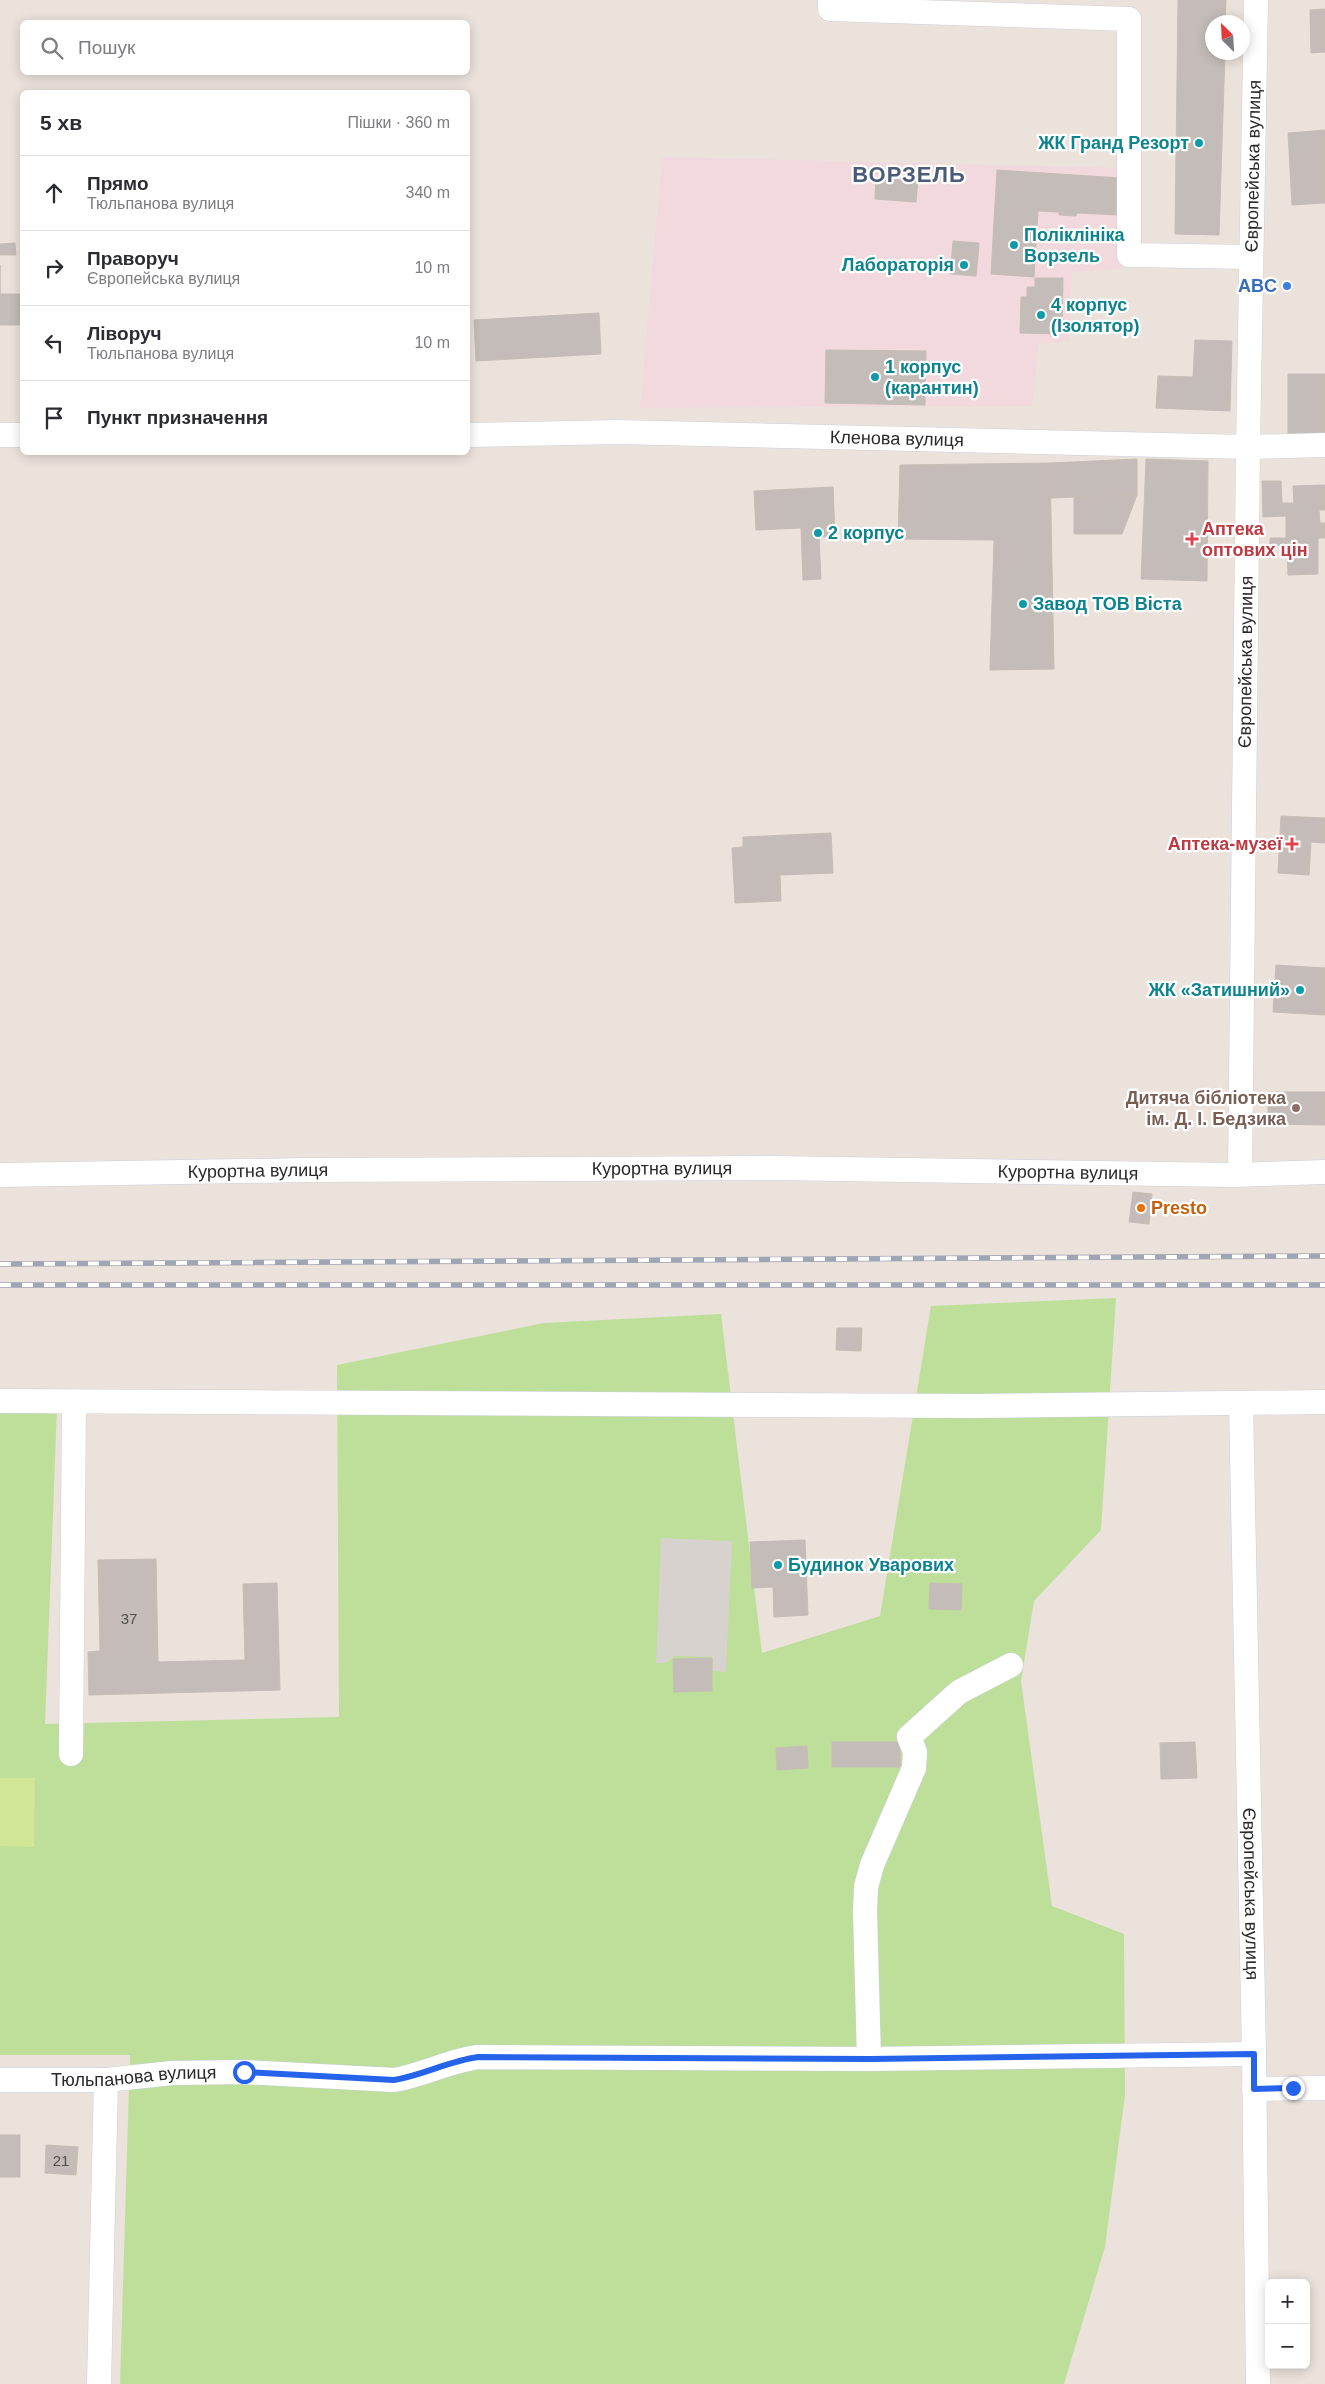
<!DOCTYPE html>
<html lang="uk">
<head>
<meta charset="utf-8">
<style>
  :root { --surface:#fff; --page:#f2f2f3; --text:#2b2b33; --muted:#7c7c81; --line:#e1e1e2 }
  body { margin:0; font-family:Arial,sans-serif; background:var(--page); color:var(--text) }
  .controls { position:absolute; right:15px; bottom:15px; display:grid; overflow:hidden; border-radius:8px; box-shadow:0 2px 12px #0003 }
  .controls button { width:45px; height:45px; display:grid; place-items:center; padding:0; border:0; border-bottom:1px solid var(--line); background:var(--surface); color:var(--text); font:25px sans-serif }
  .compass { position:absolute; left:1205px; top:15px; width:45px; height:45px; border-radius:50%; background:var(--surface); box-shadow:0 2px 12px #0003; rotate:336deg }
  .stop { position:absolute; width:15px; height:15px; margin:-11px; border:4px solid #2563eb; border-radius:50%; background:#fff }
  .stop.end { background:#2563eb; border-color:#fff; box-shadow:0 1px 5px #0008 }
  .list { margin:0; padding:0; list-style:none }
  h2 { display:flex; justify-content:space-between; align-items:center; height:65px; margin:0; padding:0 20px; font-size:21px }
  h2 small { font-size:16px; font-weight:400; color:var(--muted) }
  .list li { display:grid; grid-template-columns:32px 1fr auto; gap:15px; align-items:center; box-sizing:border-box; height:75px; padding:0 20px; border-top:1px solid var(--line) }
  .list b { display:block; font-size:19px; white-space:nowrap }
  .list p { margin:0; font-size:16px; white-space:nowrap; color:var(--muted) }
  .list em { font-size:16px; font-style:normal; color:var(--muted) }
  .icon { flex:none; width:28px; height:28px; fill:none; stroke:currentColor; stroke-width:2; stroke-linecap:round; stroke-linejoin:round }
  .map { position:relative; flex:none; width:1325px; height:2384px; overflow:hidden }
  .search { position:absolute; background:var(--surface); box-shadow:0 2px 12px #0003; left:20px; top:20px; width:450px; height:55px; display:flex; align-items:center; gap:12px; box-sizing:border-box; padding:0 18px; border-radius:8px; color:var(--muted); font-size:19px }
  .panel { position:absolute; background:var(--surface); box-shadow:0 2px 12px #0003; left:20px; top:90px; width:450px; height:365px; border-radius:8px }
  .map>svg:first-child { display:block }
</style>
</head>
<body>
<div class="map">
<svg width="1325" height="2384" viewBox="0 0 1325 2384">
  <rect width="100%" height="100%" fill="#ebe2dc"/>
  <!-- medical -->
  <path fill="#f1d9de" d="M662,157L1126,168L1121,269L1072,272L1069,341L1039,344L1032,406L640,408Z"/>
  <!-- green -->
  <path fill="#bddf9a" d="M1116,1298L1101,1530L1034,1601L1021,1681L1052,1906L1124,1934L1125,2095L1105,2247L1064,2384H120L130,2055H0V1405L57,1408L45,1724L339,1717L337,1365L544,1323L721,1314L762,1653L880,1616L931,1306Z"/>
  <!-- pitch -->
  <path fill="#d1e696" d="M0,1778H35L34,1847L0,1846Z"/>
  <!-- plaza -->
  <path fill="#d7d2ce" d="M661,1538L732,1541L726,1672L713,1671V1657L675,1656L666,1663H656Z"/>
  <!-- building -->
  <path fill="#c3bcb8" stroke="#c6bdb5" d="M1178,0H1226L1225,22H1212V52H1225L1219,235L1175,234Z
    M1325,9V52L1311,53L1310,10Z
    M1325,130V203L1292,205L1288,133Z
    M997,170L1121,178L1119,215L1077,213L1076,216L1059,215V212L1038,211L1034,277L991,274Z
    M876,178L918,181L916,202L875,199Z
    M953,241L979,243L978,256L952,254Z
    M15,243L16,255H0V244Z
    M952,254L978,256L976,276L950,274Z
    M0,265V294H22V325H0Z
    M1035,278H1063L1062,334L1020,333L1021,297H1027V287H1035Z
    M599,313L601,354L476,361L474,320Z
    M1195,340L1232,341L1230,411L1156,408L1158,376L1193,377Z
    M826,350L926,351L925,405L825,403Z
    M1288,374H1325V435H1288Z
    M1137,459V495L1074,497L1073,462Z
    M1146,459L1208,461L1207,581L1141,579Z
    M1073,462L1074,497L1051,498L1050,463Z
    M1050,463L1054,669L990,670L994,540L898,539L900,465Z
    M1262,481H1281L1282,503H1294L1293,486L1325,485V510H1319L1320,523H1325V538H1318V574L1288,575L1287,545L1270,546V538H1286V516L1263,517Z
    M833,487L835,536L819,537L821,579L803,580L801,528L756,530L754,491Z
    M1137,495L1122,534H1074V497Z
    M1281,816L1325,818V843L1311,842L1309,875L1278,873Z
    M831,833L833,873L780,875L781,901L735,903L732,848L743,847V837Z
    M1276,965L1325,968V1015L1273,1012Z
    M1268,1092H1325V1125L1268,1124Z
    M1133,1192L1152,1194L1149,1224L1129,1222Z
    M837,1328H862L861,1351L836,1350Z
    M805,1540L808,1615L774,1617L773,1587L752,1588L750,1542Z
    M156,1559L158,1662L245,1660L243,1584L277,1583L280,1690L89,1695L88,1652L100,1651L98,1560Z
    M930,1583L962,1584L961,1610L929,1609Z
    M712,1658V1691L674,1692L673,1659Z
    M832,1742H900V1767H832Z
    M1195,1742L1197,1778L1161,1779L1160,1743Z
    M807,1746L808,1768L777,1770L776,1748Z
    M0,2135H20V2177H0Z
    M46,2145L78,2147L76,2175L45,2173Z"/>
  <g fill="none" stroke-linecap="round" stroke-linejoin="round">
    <!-- minor casing -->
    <g stroke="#cad0da" stroke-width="25">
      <g id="minor">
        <path d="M830,0V9L1129,19V255L1251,257"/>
        <path d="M0,435H22"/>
        <path id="s1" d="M468,435L618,432L1248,447L1325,445"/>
        <path id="s2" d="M1240,1174L1248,447L1256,0"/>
        <path id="s3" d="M0,1175L308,1170L775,1168L1233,1175L1325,1172"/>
        <path d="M0,1401L975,1406L1325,1402"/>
        <path id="s4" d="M1241,1403L1254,2054L1258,2384"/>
        <path d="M71,1754L74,1402"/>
        <path d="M869,2059L865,1911L866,1887L872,1865L914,1768L915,1752L909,1737L959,1692L1011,1665"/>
        <path id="s5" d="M0,2080H106L172,2073L244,2072L394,2080C423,2075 449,2061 478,2057L869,2059L1254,2054"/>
        <path d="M1254,2089L1325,2088"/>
        <path d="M99,2384L106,2080"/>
      </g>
    </g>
    <!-- minor -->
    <use href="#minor" stroke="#fff" stroke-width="24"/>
    <!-- rail casing -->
    <g stroke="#9fa5b3" stroke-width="5.5">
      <path id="rail" d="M0,1264L1325,1256
        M0,1285H1325"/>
    </g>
    <!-- rail -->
    <use href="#rail" stroke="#fff" stroke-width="4" stroke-dasharray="11" stroke-linecap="butt"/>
  </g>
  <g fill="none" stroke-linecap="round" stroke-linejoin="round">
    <!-- route -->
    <path stroke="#2563eb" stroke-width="6" d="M244,2072L394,2080C423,2075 449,2061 478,2057L870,2059L1254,2054V2089L1293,2088"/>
  </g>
  <!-- markers -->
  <g fill="#0f9aa8" stroke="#fff" stroke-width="2">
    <circle cx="1199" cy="143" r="5"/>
    <circle cx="1014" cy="245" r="5"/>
    <circle cx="964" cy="265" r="5"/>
    <circle cx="1041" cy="315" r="5"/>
    <circle cx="875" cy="377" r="5"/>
    <circle cx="818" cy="533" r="5"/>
    <circle cx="1023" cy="604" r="5"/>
    <circle cx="1300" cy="990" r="5"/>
    <circle cx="778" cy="1565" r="5"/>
  </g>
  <circle fill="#3f7fe0" stroke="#fff" stroke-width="2" cx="1287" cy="286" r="5"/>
  <g fill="#e0444e" stroke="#fff" stroke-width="2">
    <path d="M1189.5 531.5h5v5h5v5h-5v5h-5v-5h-5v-5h5z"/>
    <path d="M1289.5 836.5h5v5h5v5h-5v5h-5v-5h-5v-5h5z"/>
  </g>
  <circle fill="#8d6e63" stroke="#fff" stroke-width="2" cx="1296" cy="1108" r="5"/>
  <circle fill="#e8710a" stroke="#fff" stroke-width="2" cx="1141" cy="1208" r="5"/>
  <g text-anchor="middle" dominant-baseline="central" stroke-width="4.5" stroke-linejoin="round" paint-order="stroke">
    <!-- number labels -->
    <g font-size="15" fill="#504e4d">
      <text x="129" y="1618">37</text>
      <text x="61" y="2160">21</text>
    </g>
    <!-- culture labels -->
    <g font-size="18" font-weight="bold" fill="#0d838f" stroke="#fff" text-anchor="start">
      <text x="1189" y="143" text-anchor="end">ЖК Гранд Резорт</text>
      <text x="1024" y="235">Поліклініка<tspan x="1024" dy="21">Ворзель</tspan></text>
      <text x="954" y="265" text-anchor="end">Лабораторія</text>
      <text x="1051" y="305">4 корпус<tspan x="1051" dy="21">(Ізолятор)</tspan></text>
      <text x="885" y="367">1 корпус<tspan x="885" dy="21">(карантин)</tspan></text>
      <text x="828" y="533">2 корпус</text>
      <text x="1033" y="604">Завод ТОВ Віста</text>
      <text x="1290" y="990" text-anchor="end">ЖК «Затишний»</text>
      <text x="788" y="1565">Будинок Уварових</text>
    </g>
    <!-- street labels -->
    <g font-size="18" fill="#292929" stroke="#fff">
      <text stroke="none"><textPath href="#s2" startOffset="1008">Європейська вулиця</textPath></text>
      <text stroke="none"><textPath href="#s1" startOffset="429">Кленова вулиця</textPath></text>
      <text stroke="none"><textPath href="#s2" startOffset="512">Європейська вулиця</textPath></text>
      <text stroke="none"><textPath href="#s3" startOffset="662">Курортна вулиця</textPath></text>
      <text stroke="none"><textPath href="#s3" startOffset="258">Курортна вулиця</textPath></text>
      <text stroke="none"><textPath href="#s3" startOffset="1068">Курортна вулиця</textPath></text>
      <text stroke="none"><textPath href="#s4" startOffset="491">Європейська вулиця</textPath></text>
      <text stroke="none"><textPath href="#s5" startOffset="134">Тюльпанова вулиця</textPath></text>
    </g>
    <!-- shop labels -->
    <g font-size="18" font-weight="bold" fill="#366cbe" stroke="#fff" text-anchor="end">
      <text x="1277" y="286">ABC</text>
    </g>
    <!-- health labels -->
    <g font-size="18" font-weight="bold" fill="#be3a42" stroke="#fff" text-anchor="start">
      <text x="1202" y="529">Аптека<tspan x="1202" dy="21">оптових цін</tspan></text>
      <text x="1282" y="844" text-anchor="end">Аптека-музеї</text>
    </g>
    <!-- education labels -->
    <g font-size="18" font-weight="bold" fill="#785e54" stroke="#fff" text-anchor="end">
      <text x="1286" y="1098">Дитяча бібліотека<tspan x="1286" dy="21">ім. Д. І. Бедзика</tspan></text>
    </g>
    <!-- food labels -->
    <g font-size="18" font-weight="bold" fill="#c56008" stroke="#fff" text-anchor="start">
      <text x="1151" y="1208">Presto</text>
    </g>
    <!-- district labels -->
    <g font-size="22" font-weight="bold" letter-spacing="1" fill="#4c5b77" stroke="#fff">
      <text x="909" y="174">ВОРЗЕЛЬ</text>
    </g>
  </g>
</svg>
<div class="controls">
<button>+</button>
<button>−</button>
</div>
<svg class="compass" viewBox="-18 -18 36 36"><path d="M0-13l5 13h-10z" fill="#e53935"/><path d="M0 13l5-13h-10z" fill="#7c7c81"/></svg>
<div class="stop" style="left:244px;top:2072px"></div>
<div class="stop end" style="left:1293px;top:2088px"></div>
<div class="search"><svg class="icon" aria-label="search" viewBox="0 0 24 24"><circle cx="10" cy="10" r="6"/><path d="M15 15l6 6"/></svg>Пошук</div>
<section class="panel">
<h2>5 хв<small>Пішки · 360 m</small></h2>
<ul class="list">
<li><svg class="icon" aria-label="ahead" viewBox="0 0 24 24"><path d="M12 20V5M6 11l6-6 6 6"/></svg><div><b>Прямо</b><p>Тюльпанова вулиця</p></div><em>340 m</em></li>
<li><svg class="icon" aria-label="right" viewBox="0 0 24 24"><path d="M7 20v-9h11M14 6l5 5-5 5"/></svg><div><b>Праворуч</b><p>Європейська вулиця</p></div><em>10 m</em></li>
<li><svg class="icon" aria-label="left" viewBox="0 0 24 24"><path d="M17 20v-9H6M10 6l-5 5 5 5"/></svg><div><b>Ліворуч</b><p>Тюльпанова вулиця</p></div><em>10 m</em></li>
<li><svg class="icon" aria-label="arrive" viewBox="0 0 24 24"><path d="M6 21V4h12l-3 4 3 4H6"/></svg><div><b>Пункт призначення</b></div></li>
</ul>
</section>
</div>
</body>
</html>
